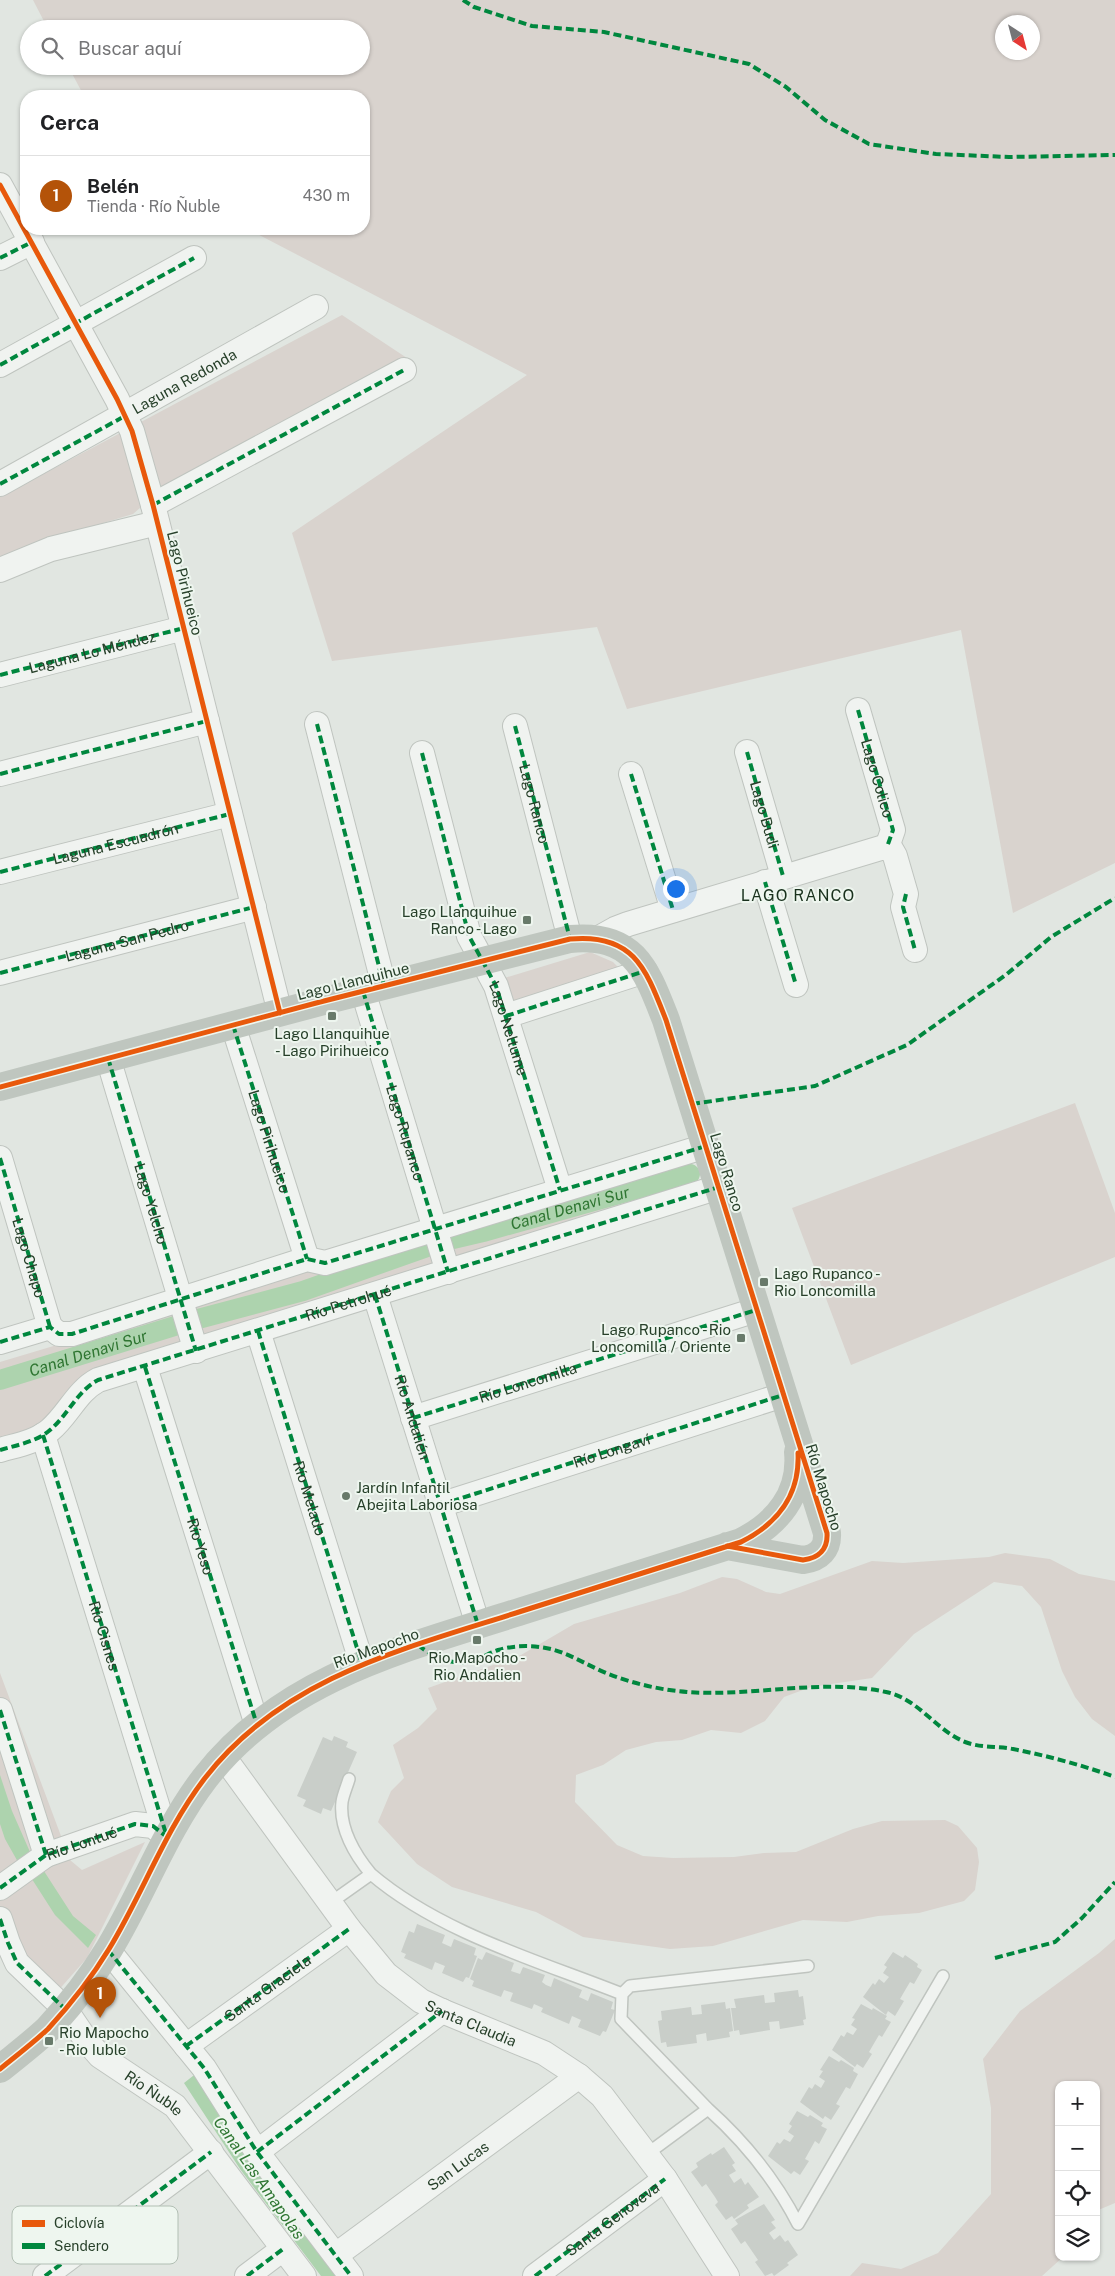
<!DOCTYPE html>
<html lang="es">
<head>
<meta charset="utf-8">
<style>
  :root { --surface:#fff; --page:#f2f2f2; --text:#202124; --muted:#757577; --line:#e0e0e0; --accent:#b45309 }
  body { margin:0; font-family:"Public Sans",sans-serif; background:var(--page); color:var(--text) }
  .controls { position:absolute; right:15px; bottom:15px; display:grid; overflow:hidden; border-radius:10px; box-shadow:0 1px 4px #0004 }
  .controls button { width:45px; height:45px; display:grid; place-items:center; padding:0; border:0; border-bottom:1px solid var(--line); background:var(--surface); color:var(--text); font:25px sans-serif }
  .compass { position:absolute; left:995px; top:15px; width:45px; height:45px; border-radius:50%; background:var(--surface); box-shadow:0 1px 4px #0004; rotate:144deg }
  .you { position:absolute; left:675px; top:888px; width:18px; height:18px; margin:-12px; border:4px solid #fff; border-radius:50%; background:#1a73e8; box-shadow:0 0 0 8px #1a73e833 }
  .badge { display:grid; place-items:center; width:32px; height:32px; border-radius:50%; background:var(--accent); color:#fff; font-size:16px; font-weight:700 }
  .pin { position:absolute; translate:-50% -41px; filter:drop-shadow(0 1px 2px #0008) }
  .pin::after { content:''; position:absolute; top:26px; width:18px; height:15px; background:inherit; clip-path:polygon(0 0,100% 0,50% 100%) }
  .list { margin:0; padding:0; list-style:none }
  h2 { display:flex; justify-content:space-between; align-items:center; height:65px; margin:0; padding:0 20px; font-size:21px }
  h2 small { font-size:16px; font-weight:400; color:var(--muted) }
  .list li { display:grid; grid-template-columns:32px 1fr auto; gap:15px; align-items:center; box-sizing:border-box; height:80px; padding:0 20px; border-top:1px solid var(--line) }
  .list b { display:block; font-size:19px; white-space:nowrap }
  .list p { margin:0; font-size:16px; white-space:nowrap; color:var(--muted) }
  .list em { font-size:16px; font-style:normal; color:var(--muted) }
  .icon { flex:none; width:28px; height:28px; fill:none; stroke:currentColor; stroke-width:2; stroke-linecap:round; stroke-linejoin:round }
  .map { position:relative; flex:none; width:1115px; height:2276px; overflow:hidden }
  .search { position:absolute; background:var(--surface); box-shadow:0 1px 4px #0004; left:20px; top:20px; width:350px; height:55px; display:flex; align-items:center; gap:12px; box-sizing:border-box; padding:0 18px; border-radius:28px; color:var(--muted); font-size:19px }
  .panel { position:absolute; background:var(--surface); box-shadow:0 1px 4px #0004; left:20px; top:90px; width:350px; height:145px; border-radius:20px }
  .map>svg:first-child { display:block }
</style>
</head>
<body>
<div class="map">
<svg width="1115" height="2276" viewBox="0 0 1115 2276">
  <rect width="100%" height="100%" fill="#e1e6e1"/>
  <!-- green -->
  <path fill="#d9d3ce" fill-rule="evenodd" d="M33,0H1115V863L1013,913L961,630L627,709L597,627L332,661L292,533L527,375L248,229H364V96H84L68,66H361V29H48ZM1002,22H1032V52H1002Z
    M342,315L413,362L163,488L133,514L24,547L0,561V497Z
    M590,952L613,962L624,973L513,1007L498,980Z
    M1075,1103L1115,1213V1257L851,1365L792,1208Z
    M676,1160L684,1191L87,1379L32,1430L0,1440V1362Z
    M1005,1553L1050,1559L1079,1574L1115,1581V1736L1092,1719L1075,1697L1062,1671L1041,1607L1022,1586L994,1582L914,1634L872,1678L811,1687L784,1697L765,1721L741,1733L711,1730L682,1740L656,1742L626,1750L603,1765L576,1775L575,1802L617,1845L643,1856L673,1858L734,1857L764,1853L796,1852L853,1829L882,1821L945,1820L958,1826L977,1848L979,1862L975,1890L964,1901L919,1913L878,1916L847,1922L803,1920L713,1946L670,1949L583,1937L536,1912L452,1887L417,1864L378,1822L391,1791L404,1778L393,1745L418,1728L437,1709L428,1688L521,1655L574,1624L680,1593L722,1577L737,1579L766,1592L780,1594L872,1561L903,1563L989,1557Z
    M0,1673L70,1860L82,1870L145,1842L87,1958L56,1993L0,1925Z
    M1115,1939V2203L1096,2211V2085H1059V2257H1063L1042,2276H850L862,2263L901,2269L938,2253L991,2194V2108L983,2059L1020,2011L1099,1953Z"/>
  <!-- water -->
  <path fill="#add3ae" d="M0,1775L12,1811L30,1852L18,1862L5,1839L0,1824Z
    M42,1868L73,1916L96,1935L88,1948L55,1915L30,1876Z
    M198,2072L339,2276H321L240,2169L184,2083Z"/>
  <g fill="none" stroke-linecap="round" stroke-linejoin="round">
    <!-- canal -->
    <g stroke="#add3ae" stroke-width="20">
      <path id="s1" d="M449,1240L483,1232L690,1174"/>
      <path d="M198,1319L303,1291L427,1247"/>
      <path id="s2" d="M0,1380L178,1325"/>
    </g>
  </g>
  <!-- building -->
  <path fill="#c9cec9" d="M334,1736L348,1742L346,1747L357,1752L331,1811L323,1808L321,1814L303,1806L306,1800L297,1796L323,1737L332,1741Z
    M417,1924L445,1935L442,1943L451,1947L454,1939L476,1948L474,1955L477,1956L469,1978L466,1977L463,1982L442,1973L445,1966L435,1962L432,1970L404,1958L406,1954L401,1952L409,1931L414,1933Z
    M486,1952L514,1963L511,1971L520,1974L523,1967L545,1975L542,1982L546,1985L551,1987L554,1978L582,1990L579,1997L588,2001L591,1993L613,2002L611,2009L615,2010L606,2032L603,2031L600,2036L578,2027L581,2020L572,2016L569,2024L541,2012L543,2008L534,2004L532,2009L510,2001L513,1993L504,1990L501,1997L472,1986L474,1981L470,1979L478,1958L482,1960Z
    M893,1952L903,1958L905,1955L918,1964L917,1967L922,1970L914,1984L910,1982L907,1987L900,1999L904,2001L895,2016L888,2011L886,2015L863,1997L873,1983L875,1985L879,1979L884,1983L889,1977L883,1973L887,1967L884,1965Z
    M798,1990L799,1997L803,1996L806,2019L803,2020L804,2025L780,2029L779,2021L769,2022L770,2030L740,2035L739,2030L734,2031L731,2008H736L734,1999L764,1995L765,2003L775,2002L774,1993Z
    M725,2002L726,2009L730,2008L733,2031L729,2032L730,2037L707,2041L706,2033L696,2035L697,2043L667,2047L666,2042L661,2043L658,2021L662,2020L661,2011L691,2007L692,2015L702,2014L701,2005Z
    M861,2004L872,2010L873,2008L887,2016L885,2019L891,2022L882,2037L879,2035L876,2040L869,2052L872,2054L863,2068L857,2064L855,2067L832,2050L841,2035L844,2037L847,2032L853,2035L857,2029L851,2025L855,2019L852,2018Z
    M829,2056L839,2062L841,2060L854,2068L853,2071L858,2074L850,2089L846,2087L836,2104L840,2106L831,2120L825,2116L823,2119L800,2102L809,2087L812,2089L815,2084L821,2088L825,2081L819,2077L823,2071L820,2070Z
    M797,2111L808,2117L810,2115L823,2123L821,2126L827,2129L819,2144L815,2141L805,2159L809,2161L800,2175L794,2171L791,2174L768,2156L777,2142L780,2144L784,2139L790,2142L794,2136L788,2132L792,2126L789,2124Z
    M724,2147L735,2163L732,2165L736,2171L729,2175L734,2183L741,2178L745,2185L748,2182L759,2197L747,2205L749,2208L734,2219L732,2216L726,2220L715,2205L718,2202L715,2197L706,2184L702,2187L691,2172L698,2167L696,2163L711,2153L712,2155Z
    M764,2204L775,2220L771,2222L776,2228L769,2233L774,2240L780,2235L785,2242L788,2240L798,2255L787,2263L789,2265L774,2276L772,2273L765,2276L755,2262L758,2260L745,2241L741,2244L731,2229L738,2224L735,2220Z"/>
  <g fill="none" stroke-linecap="round" stroke-linejoin="round">
    <!-- lane casing -->
    <g stroke="#bfc4bf" stroke-width="14">
      <path id="lane" d="M349,1779C347,1786 343,1795 342,1802C339,1828 355,1855 371,1874
        M330,1903L371,1874C440,1933 539,1961 622,1994
        M708,2109L621,2019L622,1994L630,1986L808,1966
        M647,2154L708,2109C746,2143 775,2179 798,2224L943,1976"/>
    </g>
    <!-- street casing -->
    <g stroke="#bfc4bf" stroke-width="26">
      <g id="street">
        <path d="M0,185L117,399L132,431L153,505L280,1013"/>
        <path d="M0,258L32,242"/>
        <path d="M0,365L194,258"/>
        <path id="s3" d="M0,484L316,307"/>
        <path d="M153,505L404,370"/>
        <path d="M0,570L51,549L157,523"/>
        <path d="M0,675L184,628"/>
        <path d="M858,710L893,830L887,847"/>
        <path d="M317,724L384,986"/>
        <path id="s4" d="M515,726L570,939"/>
        <path d="M747,752L783,876"/>
        <path id="s5" d="M422,753L469,936L496,986L560,1190"/>
        <path d="M0,774L207,721"/>
        <path d="M631,774L673,910"/>
        <path id="s6" d="M0,872L230,814"/>
        <path d="M765,882L796,985"/>
        <path d="M597,939L615,929L628,924L884,847L891,849L895,856L906,894L903,907L915,950"/>
        <path d="M0,973L254,907"/>
        <path d="M363,991L448,1272"/>
        <path d="M506,1016L645,971"/>
        <path id="s7" d="M233,1025L307,1259"/>
        <path d="M108,1058L196,1351"/>
        <path d="M0,1158L50,1327"/>
        <path id="s8" d="M375,1295L478,1625"/>
        <path d="M258,1331L362,1664"/>
        <path d="M0,1342L50,1327L59,1334H72L307,1259L325,1263L706,1146"/>
        <path d="M145,1367L257,1725"/>
        <path d="M413,1418L756,1310"/>
        <path d="M43,1435L167,1837"/>
        <path id="s9" d="M0,1450C17,1445 36,1442 50,1430C68,1415 77,1391 98,1380L719,1187"/>
        <path d="M440,1505L783,1395"/>
        <path d="M0,1710L46,1855"/>
        <path id="s10" d="M223,1756L349,1929L386,1974L421,2001L442,2011L544,2053L579,2076L602,2096L665,2179L727,2276"/>
        <path d="M0,1888L46,1855L135,1824L153,1826L167,1837"/>
        <path id="s11" d="M0,1919L8,1943L17,1963L65,2009L86,2040L100,2056L175,2106L304,2276"/>
        <path d="M108,1950L204,2068L257,2152L351,2276"/>
        <path id="s12" d="M186,2046L349,1929"/>
        <path d="M257,2152L442,2011"/>
        <path id="s13" d="M336,2255L579,2076"/>
        <path d="M45,2276L211,2152"/>
        <path d="M247,2276L283,2249"/>
        <path d="M535,2276L665,2179"/>
      </g>
    </g>
    <!-- lane -->
    <use href="#lane" stroke="#f0f3f0" stroke-width="11"/>
    <!-- street -->
    <use href="#street" stroke="#f0f3f0" stroke-width="24"/>
    <!-- secondary -->
    <path stroke="#bfc6bf" stroke-width="28" d="M0,1087L320,1002L570,939C634,933 646,969 666,1020L827,1533C828,1549 819,1558 803,1560L727,1546
      M0,2069C16,2056 33,2043 48,2029C70,2005 92,1977 109,1949C143,1893 165,1830 205,1778C283,1677 406,1648 522,1611C595,1588 668,1565 741,1542C777,1524 802,1494 798,1452"/>
    <!-- quiet -->
    <g stroke="#00873e" stroke-width="4" stroke-dasharray="8 4" stroke-linecap="butt">
      <path d="M463,0L474,7L532,26L604,32L749,64L786,87L825,120L869,144L936,154L1009,157L1115,155"/>
      <path d="M0,258L32,242"/>
      <path d="M0,365L194,258"/>
      <path d="M0,484L125,416"/>
      <path d="M153,505L404,370"/>
      <path id="s14" d="M0,675L184,628"/>
      <path id="s15" d="M858,710L893,830L887,847"/>
      <path d="M317,724L384,986"/>
      <path d="M515,726L570,939"/>
      <path id="s16" d="M747,752L783,876"/>
      <path d="M422,753L469,936L496,986L560,1190"/>
      <path d="M0,774L207,721"/>
      <path d="M631,774L673,910"/>
      <path d="M0,872L230,814"/>
      <path d="M765,882L796,985"/>
      <path d="M906,894L903,907L915,950"/>
      <path id="s17" d="M0,973L254,907"/>
      <path id="s18" d="M363,991L448,1272"/>
      <path d="M506,1016L645,971"/>
      <path d="M233,1025L307,1259"/>
      <path id="s19" d="M108,1058L196,1351"/>
      <path d="M692,1104L815,1086L907,1045L1007,974L1051,937L1115,898"/>
      <path id="s20" d="M0,1158L50,1327"/>
      <path d="M375,1295L478,1625"/>
      <path id="s21" d="M258,1331L362,1664"/>
      <path d="M0,1342L50,1327L59,1334H72L307,1259L325,1263L706,1146"/>
      <path id="s22" d="M145,1367L257,1725"/>
      <path id="s23" d="M413,1418L756,1310"/>
      <path id="s24" d="M43,1435L167,1837"/>
      <path d="M0,1450C17,1445 36,1442 50,1430C68,1415 77,1391 98,1380L719,1187"/>
      <path id="s25" d="M440,1505L783,1395"/>
      <path d="M418,1645C433,1657 452,1666 471,1661C480,1659 489,1653 498,1650C515,1645 534,1645 551,1649C570,1654 587,1665 606,1673C631,1683 660,1690 687,1692C752,1697 822,1678 886,1692C920,1699 936,1732 968,1743C983,1748 998,1746 1013,1749C1048,1756 1082,1765 1115,1777"/>
      <path d="M0,1710L46,1855"/>
      <path id="s26" d="M0,1888L46,1855L135,1824L153,1826L167,1837"/>
      <path d="M0,1919L8,1943L17,1963L65,2009"/>
      <path d="M108,1950L204,2068L257,2152L351,2276"/>
      <path d="M995,1958L1055,1942L1082,1918L1115,1882"/>
      <path d="M186,2046L349,1929"/>
      <path d="M257,2152L442,2011"/>
      <path d="M45,2276L211,2152"/>
      <path d="M247,2276L283,2249"/>
      <path id="s27" d="M535,2276L665,2179"/>
    </g>
    <!-- cycleway casing -->
    <g stroke="#eef6ef" stroke-width="8">
      <path id="cycleway" d="M0,185L117,399L132,431L153,505L280,1013
        M0,1087L320,1002L570,939C634,933 646,969 666,1020L827,1533C828,1549 819,1558 803,1560L727,1546
        M0,2069C16,2056 33,2043 48,2029C70,2005 92,1977 109,1949C143,1893 165,1830 205,1778C283,1677 406,1648 522,1611C595,1588 668,1565 741,1542C777,1524 800,1495 798,1453"/>
    </g>
    <!-- cycleway -->
    <use href="#cycleway" stroke="#e8590c" stroke-width="5"/>
  </g>
  <!-- markers -->
  <g fill="#687a6a" stroke="#eef6ef" stroke-width="2">
    <rect x="522" y="915" width="10" height="10" rx="2.5"/>
    <rect x="327" y="1011" width="10" height="10" rx="2.5"/>
    <rect x="759" y="1277" width="10" height="10" rx="2.5"/>
    <rect x="736" y="1333" width="10" height="10" rx="2.5"/>
    <circle cx="346" cy="1496" r="5"/>
    <rect x="472" y="1635" width="10" height="10" rx="2.5"/>
    <rect x="44" y="2036" width="10" height="10" rx="2.5"/>
  </g>
  <g text-anchor="middle" dominant-baseline="central" stroke-width="4" stroke-linejoin="round" paint-order="stroke">
    <!-- street labels -->
    <g font-size="15" fill="#27402a" stroke="#eef6ef">
      <text stroke="none"><textPath href="#s3" startOffset="211">Laguna Redonda</textPath></text>
      <text transform="translate(185 583) rotate(76)">Lago Pirihueico</text>
      <text stroke="none"><textPath href="#s14" startOffset="95">Laguna Lo Méndez</textPath></text>
      <text stroke="none"><textPath href="#s15" startOffset="71">Lago Colico</textPath></text>
      <text stroke="none"><textPath href="#s4" startOffset="80">Lago Ranco</textPath></text>
      <text stroke="none"><textPath href="#s16" startOffset="65">Lago Budi</textPath></text>
      <text stroke="none"><textPath href="#s6" startOffset="119">Laguna Escuadrón</textPath></text>
      <text stroke="none"><textPath href="#s17" startOffset="131">Laguna San Pedro</textPath></text>
      <text transform="translate(353 981) rotate(-14)">Lago Llanquihue</text>
      <text stroke="none"><textPath href="#s5" startOffset="290">Lago Neltume</textPath></text>
      <text stroke="none"><textPath href="#s18" startOffset="148">Lago Rupanco</textPath></text>
      <text stroke="none"><textPath href="#s7" startOffset="122">Lago Pirihueico</textPath></text>
      <text transform="translate(727 1172) rotate(73)">Lago Ranco</text>
      <text stroke="none"><textPath href="#s19" startOffset="152">Lago Yelcho</textPath></text>
      <text stroke="none"><textPath href="#s20" startOffset="104">Lago Chapo</textPath></text>
      <text stroke="none"><textPath href="#s9" startOffset="386">Río Petrohué</textPath></text>
      <text stroke="none"><textPath href="#s23" startOffset="120">Río Loncomilla</textPath></text>
      <text stroke="none"><textPath href="#s8" startOffset="128">Río Andalién</textPath></text>
      <text stroke="none"><textPath href="#s25" startOffset="180">Río Longaví</textPath></text>
      <text transform="translate(824 1487) rotate(73)">Río Mapocho</text>
      <text stroke="none"><textPath href="#s21" startOffset="175">Río Melado</textPath></text>
      <text stroke="none"><textPath href="#s22" startOffset="188">Río Yeso</textPath></text>
      <text stroke="none"><textPath href="#s24" startOffset="210">Río Cisnes</textPath></text>
      <text transform="translate(376 1648) rotate(-20)">Río Mapocho</text>
      <text stroke="none"><textPath href="#s26" startOffset="94">Río Lontué</textPath></text>
      <text stroke="none"><textPath href="#s12" startOffset="100">Santa Graciela</textPath></text>
      <text stroke="none"><textPath href="#s10" startOffset="371">Santa Claudia</textPath></text>
      <text stroke="none"><textPath href="#s11" startOffset="238">Río Ñuble</textPath></text>
      <text stroke="none"><textPath href="#s13" startOffset="151">San Lucas</textPath></text>
      <text stroke="none"><textPath href="#s27" startOffset="96">Santa Genoveva</textPath></text>
    </g>
    <!-- poi labels -->
    <g font-size="15" fill="#27402a" stroke="#eef6ef" text-anchor="start">
      <text x="517" y="911" text-anchor="end">Lago Llanquihue<tspan x="517" dy="17">Ranco - Lago</tspan></text>
      <text x="332" y="1033" text-anchor="middle">Lago Llanquihue<tspan x="332" dy="17">- Lago Pirihueico</tspan></text>
      <text x="774" y="1273">Lago Rupanco -<tspan x="774" dy="17">Rio Loncomilla</tspan></text>
      <text x="731" y="1329" text-anchor="end">Lago Rupanco - Rio<tspan x="731" dy="17">Loncomilla / Oriente</tspan></text>
      <text x="356" y="1487">Jardín Infantil<tspan x="356" dy="17">Abejita Laboriosa</tspan></text>
      <text x="477" y="1657" text-anchor="middle">Rio Mapocho -<tspan x="477" dy="17">Rio Andalien</tspan></text>
      <text x="59" y="2032">Rio Mapocho<tspan x="59" dy="17">- Rio Iuble</tspan></text>
    </g>
    <!-- neighbourhood labels -->
    <g font-size="16" letter-spacing="1" fill="#19311d" stroke="#eef6ef">
      <text x="798" y="895">LAGO RANCO</text>
    </g>
    <!-- water labels -->
    <g font-size="16" font-style="italic" fill="#2f7632" stroke="#eef6ef">
      <text stroke="none"><textPath href="#s1" startOffset="125">Canal Denavi Sur</textPath></text>
      <text stroke="none"><textPath href="#s2" startOffset="92">Canal Denavi Sur</textPath></text>
      <text transform="translate(259 2178) rotate(55)">Canal Las Amapolas</text>
    </g>
  </g>
  <!-- legend -->
  <rect x="12" y="2206" width="166" height="58" rx="8" fill="#eef6ef" stroke="#b2bfb4" stroke-width="1"/>
  <rect x="22" y="2220" width="23" height="7" fill="#e8590c"/>
  <rect x="22" y="2243" width="23" height="6" fill="#00873e"/>
  <g font-size="14" fill="#27402a">
    <text x="54" y="2228">Ciclovía</text>
    <text x="54" y="2251">Sendero</text>
  </g>
</svg>
<div class="controls">
<button>+</button>
<button>−</button>
<button><svg class="icon" aria-label="locate" viewBox="0 0 24 24"><circle cx="12" cy="12" r="6"/><path d="M12 2v4M12 18v4M2 12h4M18 12h4"/></svg></button>
<button><svg class="icon" aria-label="layers" viewBox="0 0 24 24"><path d="M12 4l9 5-9 5-9-5zM3 14l9 5 9-5"/></svg></button>
</div>
<svg class="compass" viewBox="-18 -18 36 36"><path d="M0-13l5 13h-10z" fill="#e53935"/><path d="M0 13l5-13h-10z" fill="#757577"/></svg>
<div class="you"></div>
<div class="pin badge" style="left:100px;top:2018px">1</div>
<div class="search"><svg class="icon" aria-label="search" viewBox="0 0 24 24"><circle cx="10" cy="10" r="6"/><path d="M15 15l6 6"/></svg>Buscar aquí</div>
<section class="panel">
<h2>Cerca<small></small></h2>
<ul class="list">
<li><span class="badge">1</span><div><b>Belén</b><p>Tienda · Río Ñuble</p></div><em>430 m</em></li>
</ul>
</section>
</div>
</body>
</html>
